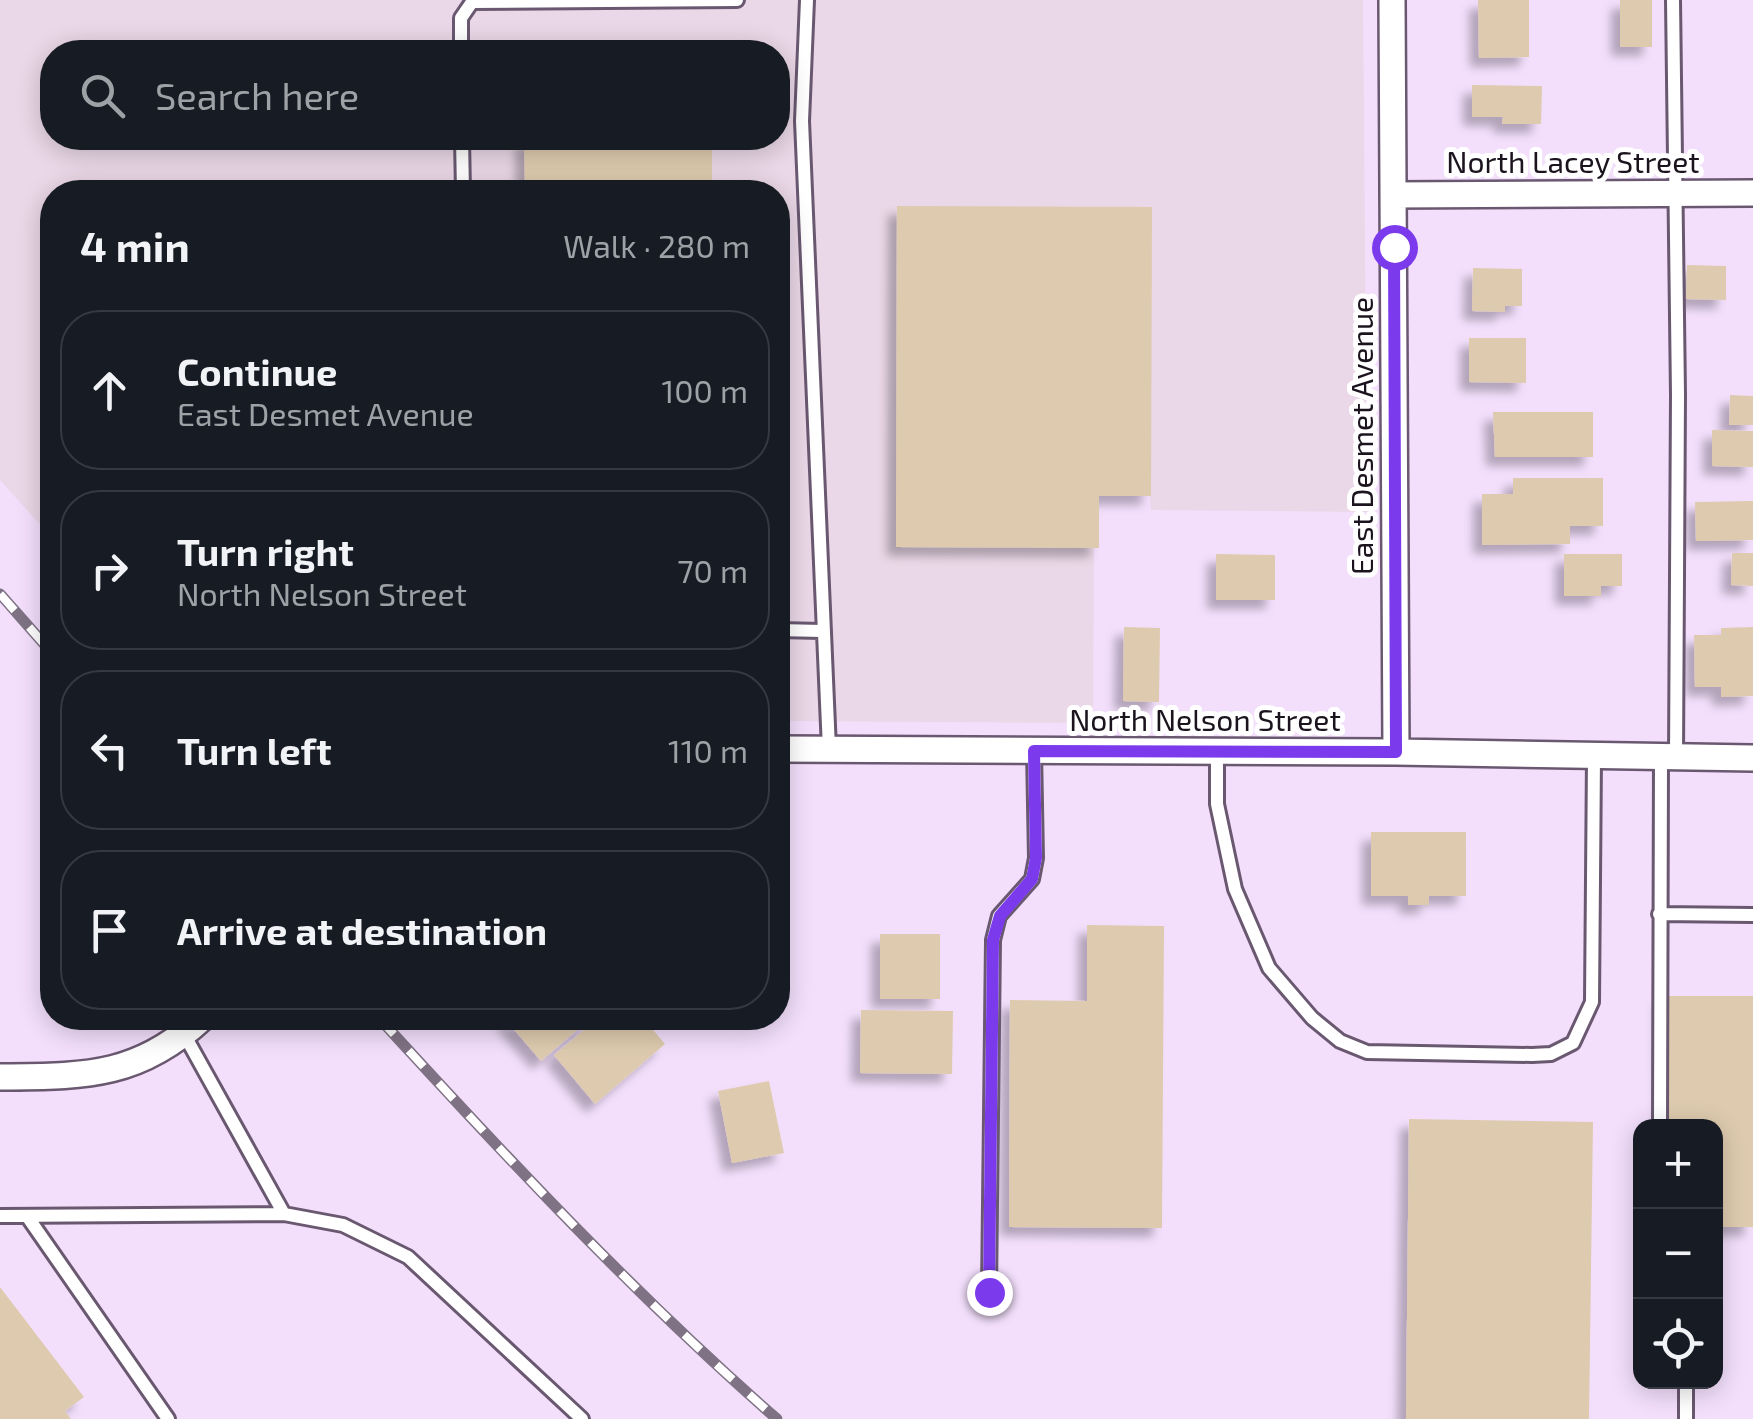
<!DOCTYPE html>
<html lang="en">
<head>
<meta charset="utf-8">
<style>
  :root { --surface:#171b24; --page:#20242c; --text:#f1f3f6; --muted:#9ea1a6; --line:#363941 }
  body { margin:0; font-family:"Exo 2",sans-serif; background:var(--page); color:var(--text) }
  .controls { position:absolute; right:30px; bottom:30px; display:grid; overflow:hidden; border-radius:20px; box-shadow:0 5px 25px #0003 }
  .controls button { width:90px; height:90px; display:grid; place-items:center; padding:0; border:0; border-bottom:2px solid var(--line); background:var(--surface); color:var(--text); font:50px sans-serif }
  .stop { position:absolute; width:30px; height:30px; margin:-22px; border:8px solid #7c3aed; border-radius:50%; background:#fff }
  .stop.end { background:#7c3aed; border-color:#fff; box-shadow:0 2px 10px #0008 }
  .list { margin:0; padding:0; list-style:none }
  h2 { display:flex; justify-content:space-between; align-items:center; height:130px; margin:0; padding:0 40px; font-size:42px }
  h2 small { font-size:32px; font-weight:400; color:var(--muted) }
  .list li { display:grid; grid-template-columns:65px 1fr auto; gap:30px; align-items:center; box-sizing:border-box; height:160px; margin:0 20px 20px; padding:0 20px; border:2px solid var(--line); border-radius:40px }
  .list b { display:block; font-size:38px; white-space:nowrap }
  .list p { margin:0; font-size:32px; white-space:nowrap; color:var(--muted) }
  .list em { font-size:32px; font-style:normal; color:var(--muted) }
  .icon { flex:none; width:55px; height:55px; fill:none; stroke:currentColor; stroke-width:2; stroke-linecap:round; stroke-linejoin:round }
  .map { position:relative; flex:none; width:1753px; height:1419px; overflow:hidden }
  .search { position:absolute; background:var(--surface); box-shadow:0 5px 25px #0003; left:40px; top:40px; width:750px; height:110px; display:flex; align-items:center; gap:25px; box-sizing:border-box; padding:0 35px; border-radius:40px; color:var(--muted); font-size:38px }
  .panel { position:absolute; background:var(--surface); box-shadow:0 5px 25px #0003; left:40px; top:180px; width:750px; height:850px; border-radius:40px }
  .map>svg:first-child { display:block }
</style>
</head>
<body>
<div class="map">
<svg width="1753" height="1419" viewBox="0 0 1753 1419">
  <defs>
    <filter id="shadow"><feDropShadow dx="-9" dy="9" stdDeviation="5" flood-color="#0004"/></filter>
  </defs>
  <rect width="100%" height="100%" fill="#f3dffc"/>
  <!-- commercial -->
  <path fill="#ead7e7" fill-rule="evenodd" d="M0,0H1363L1367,512L1151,510L1150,496H1099V548H1094L1093,723L778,721V192H52V538L0,480ZM52,52H778V138H52Z"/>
  <!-- building -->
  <path fill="#decbaf" filter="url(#shadow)" d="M1478,0H1529V57L1479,58Z
    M1620,0H1652V47H1620Z
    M1472,85L1542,86L1541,124H1502L1503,117H1472Z
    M524,138H712V192H525Z
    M897,206L1152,207L1151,496H1099V548L896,547Z
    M1687,265L1726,266V300L1686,299Z
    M1473,268L1522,269V306H1505V312L1472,311Z
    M1469,338H1526V383L1469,382Z
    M1730,395L1753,396V425H1729Z
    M1493,412H1593V457H1495Z
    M1712,430L1753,431V467L1712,466Z
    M1513,478H1603V526H1570V544L1482,545V494H1513Z
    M1753,501V540L1696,541L1695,502Z
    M1732,553H1753V586L1731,585Z
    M1216,554L1275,555V600H1216Z
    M1564,554H1622V586H1601V596H1564Z
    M1124,627L1160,628L1159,702L1123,701Z
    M1753,627V696L1721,697V687H1695L1694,635H1721V628Z
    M1371,832H1466V896H1429V905H1408V896H1371Z
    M1087,925L1164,926L1162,1228L1009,1227L1010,1000L1087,1001Z
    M880,934H940V999H880Z
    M1664,996H1753V1227H1716L1715,1126H1665Z
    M861,1010L953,1011L952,1074L860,1073Z
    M504,1018H591L541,1061Z
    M598,1018H643L665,1044L595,1104L554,1055Z
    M769,1081L784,1153L732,1163L718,1091Z
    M1409,1119L1593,1122L1589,1419H1406Z
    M0,1287L84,1397L65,1411L71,1419H0Z"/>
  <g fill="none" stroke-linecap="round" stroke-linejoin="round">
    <!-- service casing -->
    <g stroke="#695870" stroke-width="18">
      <path id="service" d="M807,0L802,121L829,749
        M1673,0L1678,395L1676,757
        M461,52V18L472,2L737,0
        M462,138L463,192
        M778,630L822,631
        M1217,751V804L1235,889L1269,968L1312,1018L1340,1041L1367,1052L1532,1055L1551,1054L1573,1043L1592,1002L1594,757
        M1659,914L1753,915
        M184,1034L284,1214
        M1660,1126L1661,758
        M0,1216L284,1214L343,1225L408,1257L582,1419
        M27,1216L168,1419
        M989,1292L993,940L999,916L1032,879L1036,858L1034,751
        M1686,1382V1419"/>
    </g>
    <!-- minor casing -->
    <g stroke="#695870" stroke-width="30">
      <path id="minor" d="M1392,0L1396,752
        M1393,195L1753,193
        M778,749L1396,752L1753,758
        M0,1077C84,1076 137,1078 202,1018"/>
    </g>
    <!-- service -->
    <use href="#service" stroke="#fff" stroke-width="12"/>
    <!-- minor -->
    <use href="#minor" stroke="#fff" stroke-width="25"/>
    <!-- rail casing -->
    <g stroke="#7f7284" stroke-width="11">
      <path id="rail" d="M0,594L52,653
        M379,1018C506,1157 635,1295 777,1419"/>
    </g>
    <!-- rail -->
    <use href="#rail" stroke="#fff" stroke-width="8" stroke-dasharray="22" stroke-linecap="butt"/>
  </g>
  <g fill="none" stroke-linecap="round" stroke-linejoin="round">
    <!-- route -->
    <path stroke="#7c3aed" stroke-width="12" d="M989,1292L993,940L1000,916L1032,879L1036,858L1034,751L1396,752L1394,247"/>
  </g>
  <g text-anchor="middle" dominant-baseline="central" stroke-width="10" stroke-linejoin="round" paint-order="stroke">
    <!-- street labels -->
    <g font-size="30" fill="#1b141e" stroke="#fff">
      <text x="1573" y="161">North Lacey Street</text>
      <text transform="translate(1361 436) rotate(-90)">East Desmet Avenue</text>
      <text x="1205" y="719">North Nelson Street</text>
    </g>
  </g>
</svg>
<div class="controls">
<button>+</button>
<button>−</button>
<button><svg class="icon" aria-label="locate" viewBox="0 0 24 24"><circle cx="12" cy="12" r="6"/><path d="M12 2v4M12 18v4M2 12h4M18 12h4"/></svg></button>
</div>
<div class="stop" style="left:1394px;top:247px"></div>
<div class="stop end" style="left:989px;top:1292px"></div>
<div class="search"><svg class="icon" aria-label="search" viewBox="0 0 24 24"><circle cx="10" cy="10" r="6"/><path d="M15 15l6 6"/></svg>Search here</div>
<section class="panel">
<h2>4 min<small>Walk · 280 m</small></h2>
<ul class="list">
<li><svg class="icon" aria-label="ahead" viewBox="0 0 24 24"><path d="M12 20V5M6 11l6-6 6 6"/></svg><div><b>Continue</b><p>East Desmet Avenue</p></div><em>100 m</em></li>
<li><svg class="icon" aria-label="right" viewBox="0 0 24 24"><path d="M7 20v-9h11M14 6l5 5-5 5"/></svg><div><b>Turn right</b><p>North Nelson Street</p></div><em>70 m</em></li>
<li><svg class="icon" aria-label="left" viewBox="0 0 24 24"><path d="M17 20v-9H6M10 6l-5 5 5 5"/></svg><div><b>Turn left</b></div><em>110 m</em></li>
<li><svg class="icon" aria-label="arrive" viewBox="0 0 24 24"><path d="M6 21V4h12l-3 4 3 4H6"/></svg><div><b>Arrive at destination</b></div></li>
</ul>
</section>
</div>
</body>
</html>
